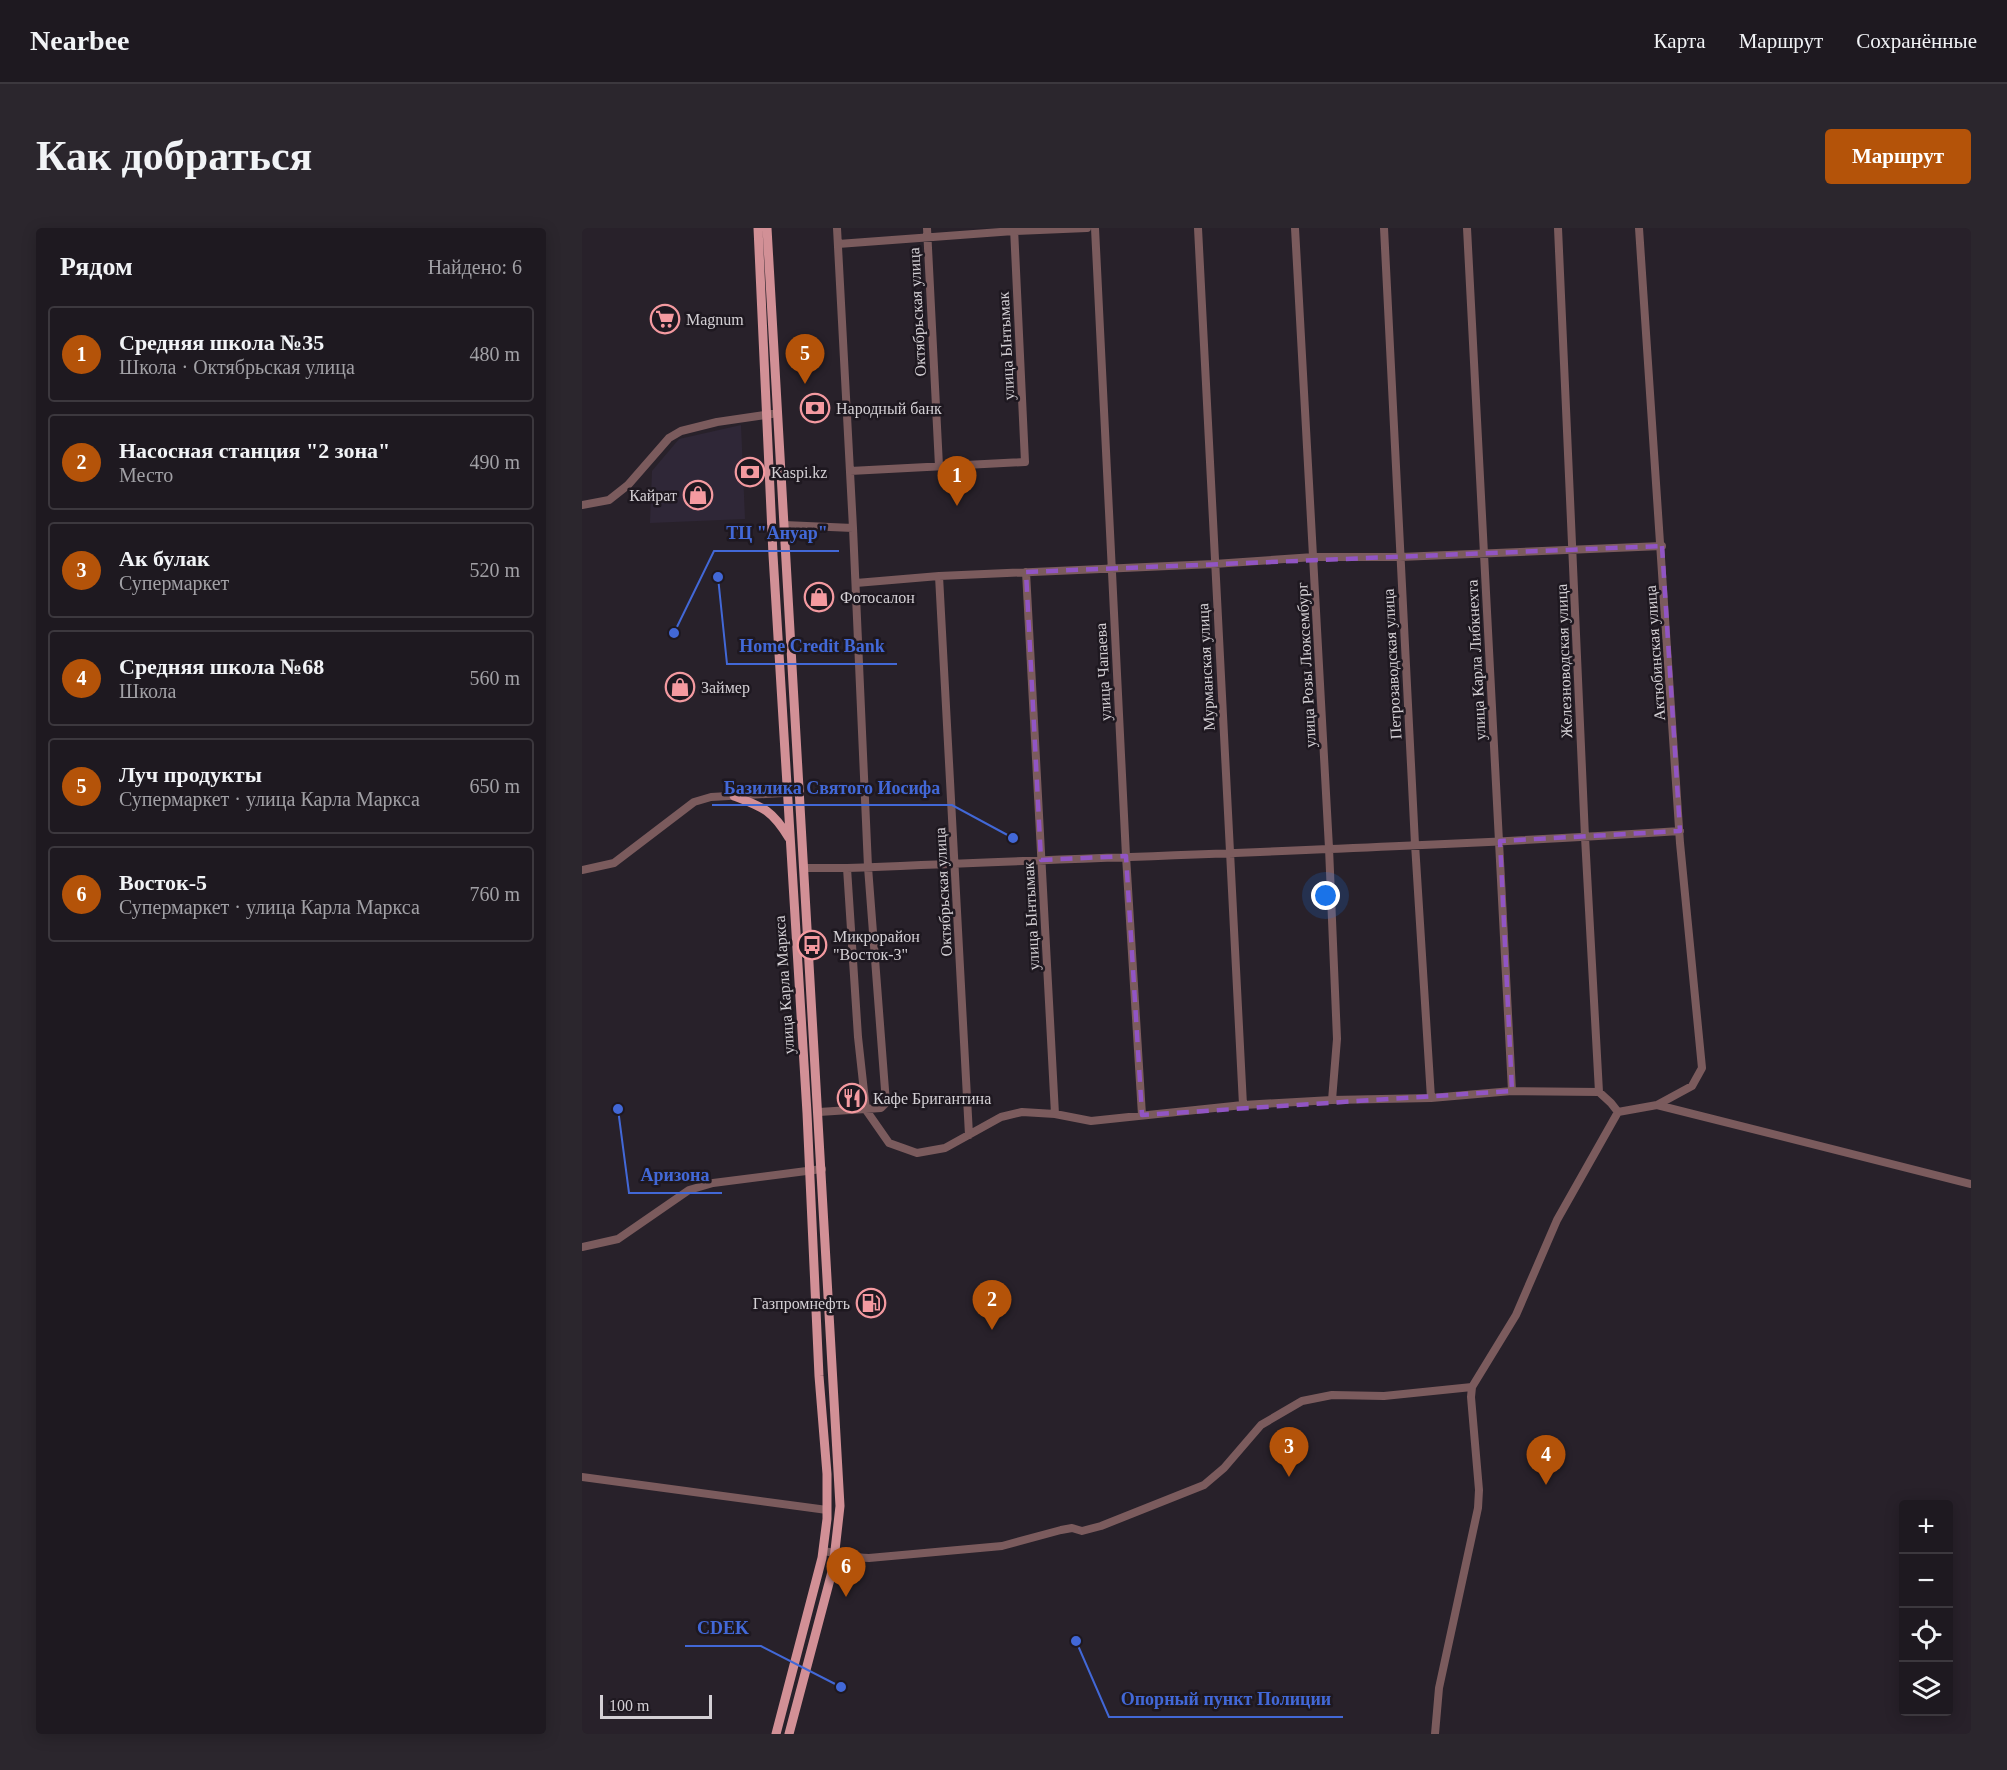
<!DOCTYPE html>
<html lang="ru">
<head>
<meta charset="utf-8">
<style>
  :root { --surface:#1e1920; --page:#2b262d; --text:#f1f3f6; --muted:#a1a0a5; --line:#3c383e; --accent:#b45309 }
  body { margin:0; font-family:"Times New Roman",serif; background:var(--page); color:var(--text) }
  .controls { position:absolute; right:18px; bottom:18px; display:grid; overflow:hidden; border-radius:6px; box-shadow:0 3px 15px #0003 }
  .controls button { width:54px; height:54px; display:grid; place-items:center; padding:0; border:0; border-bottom:2px solid var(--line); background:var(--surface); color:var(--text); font:30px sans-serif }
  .scale { position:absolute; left:18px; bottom:15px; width:112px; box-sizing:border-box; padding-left:6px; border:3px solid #d4d0d5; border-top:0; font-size:16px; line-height:21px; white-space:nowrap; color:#d4d0d5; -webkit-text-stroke:4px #1e1820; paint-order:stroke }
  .you { position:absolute; left:744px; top:668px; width:21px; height:21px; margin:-15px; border:4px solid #fff; border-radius:50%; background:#1a73e8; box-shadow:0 0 0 9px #1a73e833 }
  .badge { display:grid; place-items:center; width:39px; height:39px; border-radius:50%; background:var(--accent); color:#fff; font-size:20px; font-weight:700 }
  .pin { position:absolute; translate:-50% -50px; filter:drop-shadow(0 2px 3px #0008) }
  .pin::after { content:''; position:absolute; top:32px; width:21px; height:18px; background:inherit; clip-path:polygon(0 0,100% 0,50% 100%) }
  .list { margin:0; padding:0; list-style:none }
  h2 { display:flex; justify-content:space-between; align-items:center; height:78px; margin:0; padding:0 24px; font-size:26px }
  h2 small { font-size:20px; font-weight:400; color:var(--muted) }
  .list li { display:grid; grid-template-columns:39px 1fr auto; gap:18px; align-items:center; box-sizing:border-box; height:96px; margin:0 12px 12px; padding:0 12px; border:2px solid var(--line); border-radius:6px }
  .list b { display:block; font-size:22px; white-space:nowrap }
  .list p { margin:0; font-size:20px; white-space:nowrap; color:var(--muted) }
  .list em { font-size:20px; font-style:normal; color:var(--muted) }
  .icon { flex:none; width:33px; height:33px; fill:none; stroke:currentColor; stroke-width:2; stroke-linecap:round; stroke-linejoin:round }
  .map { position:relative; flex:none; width:1389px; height:1506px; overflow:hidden; border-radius:6px }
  header { display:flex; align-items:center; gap:36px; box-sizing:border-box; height:84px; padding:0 30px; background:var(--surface); border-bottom:2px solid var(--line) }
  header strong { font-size:28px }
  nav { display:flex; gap:33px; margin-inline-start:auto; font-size:21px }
  .intro { display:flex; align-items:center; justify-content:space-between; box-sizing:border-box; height:144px; padding:0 36px }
  h1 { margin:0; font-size:42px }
  .button { padding:15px 27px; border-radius:6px; background:var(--accent); color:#fff; font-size:21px; font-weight:700 }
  main { display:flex; gap:36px; padding:0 36px }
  aside { flex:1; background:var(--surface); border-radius:6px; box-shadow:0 3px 15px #0003 }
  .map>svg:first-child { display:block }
</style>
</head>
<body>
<header>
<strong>Nearbee</strong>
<nav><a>Карта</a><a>Маршрут</a><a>Сохранённые</a></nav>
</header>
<div class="intro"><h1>Как добраться</h1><a class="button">Маршрут</a></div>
<main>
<aside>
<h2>Рядом<small>Найдено: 6</small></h2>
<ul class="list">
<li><span class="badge">1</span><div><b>Средняя школа №35</b><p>Школа · Октябрьская улица</p></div><em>480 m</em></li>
<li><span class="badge">2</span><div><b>Насосная станция &quot;2 зона&quot;</b><p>Место</p></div><em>490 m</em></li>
<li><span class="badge">3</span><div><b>Ак булак</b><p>Супермаркет</p></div><em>520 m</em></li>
<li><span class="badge">4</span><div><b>Средняя школа №68</b><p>Школа</p></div><em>560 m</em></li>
<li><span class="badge">5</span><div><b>Луч продукты</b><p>Супермаркет · улица Карла Маркса</p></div><em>650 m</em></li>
<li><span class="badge">6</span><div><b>Восток-5</b><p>Супермаркет · улица Карла Маркса</p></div><em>760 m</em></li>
</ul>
</aside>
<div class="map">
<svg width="1389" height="1506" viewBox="0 0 1389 1506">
  <rect width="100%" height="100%" fill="#28212a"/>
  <!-- commercial -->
  <path fill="#2f2737" d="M159,197L163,291L68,295L70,243L97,211Z"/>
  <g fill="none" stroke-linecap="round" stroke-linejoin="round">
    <!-- minor -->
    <path stroke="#7b5b5d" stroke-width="8" d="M345,0L357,238
      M513,0L544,628L560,887
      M616,0L661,877
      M713,0L747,620L755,811L750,872
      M802,0L833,616L849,870
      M885,0L930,863
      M976,0L1003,609L1017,864
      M256,16L432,3L505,0
      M268,243L443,234L432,0
      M0,277L27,272L46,257L87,210L99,203L135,194L190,186
      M202,297L271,300
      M444,344L473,886
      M357,348L387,907
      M274,355L357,348L632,336L732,329H818L1080,318
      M222,640H265C543,628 821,621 1098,603
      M265,640L276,809L284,882L307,915L335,925L363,920L419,889L440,884L473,886L509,893L661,877L750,872L849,870L930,863L1017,864L1029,875L1036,884L1075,877L1110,858L1120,840L1098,615L1057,0
      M0,642L32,635L112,574L129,569L218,564
      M1075,877L1389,956
      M237,884L299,880L304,875L286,639L271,300L255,0
      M0,1019L36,1011L107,962L131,955L240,941
      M0,1249L245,1282
      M241,1323C257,1325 271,1330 287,1330L420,1318L479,1302L490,1300L500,1303L519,1298L622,1257L642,1240L679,1197L720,1173L750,1167L802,1168L890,1159
      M853,1506L857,1460L896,1280L897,1262L889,1169L890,1159L934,1087L975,992L1036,884"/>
    <!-- major -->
    <path stroke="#d29096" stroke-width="9" d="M176,0L191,327L225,885L237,1148L245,1246V1291L240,1330L194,1506
      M185,0L258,1278L251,1340L207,1506
      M152,568C181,579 190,582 207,610"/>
  </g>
  <!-- marked area -->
  <path fill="none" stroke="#9155c4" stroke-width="4.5" stroke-dasharray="12 8" stroke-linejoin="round" d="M1080,318L1098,603L918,613L930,863L560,887L544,628L459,632L444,344Z"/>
  <!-- icons -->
  <defs>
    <g id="supermarket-ring" transform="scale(1.5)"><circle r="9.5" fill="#1e1820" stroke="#f49aa0" stroke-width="1.5"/><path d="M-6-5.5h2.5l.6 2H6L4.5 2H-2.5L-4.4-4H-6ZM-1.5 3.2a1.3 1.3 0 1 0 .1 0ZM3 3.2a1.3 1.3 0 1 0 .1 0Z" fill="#f49aa0"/></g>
    <g id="bank-ring" transform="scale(1.5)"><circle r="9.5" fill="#1e1820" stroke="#f49aa0" stroke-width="1.5"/><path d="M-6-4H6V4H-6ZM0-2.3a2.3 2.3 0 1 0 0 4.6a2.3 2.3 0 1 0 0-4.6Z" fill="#f49aa0"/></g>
    <g id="shop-ring" transform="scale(1.5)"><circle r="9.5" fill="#1e1820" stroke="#f49aa0" stroke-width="1.5"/><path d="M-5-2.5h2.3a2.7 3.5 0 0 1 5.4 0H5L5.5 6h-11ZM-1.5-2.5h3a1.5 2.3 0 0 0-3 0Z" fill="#f49aa0"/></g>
    <g id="bus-ring" transform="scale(1.5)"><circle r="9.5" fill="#1e1820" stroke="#f49aa0" stroke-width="1.5"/><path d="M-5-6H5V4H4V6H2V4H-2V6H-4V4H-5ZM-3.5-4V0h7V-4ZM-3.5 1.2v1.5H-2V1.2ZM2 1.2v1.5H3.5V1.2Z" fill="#f49aa0"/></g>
    <g id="restaurant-ring" transform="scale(1.5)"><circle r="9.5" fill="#1e1820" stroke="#f49aa0" stroke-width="1.5"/><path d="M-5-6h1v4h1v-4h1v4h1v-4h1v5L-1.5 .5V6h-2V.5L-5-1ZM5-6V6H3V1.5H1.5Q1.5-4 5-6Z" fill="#f49aa0"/></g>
    <g id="fuel-ring" transform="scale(1.5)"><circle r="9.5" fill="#1e1820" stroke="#f49aa0" stroke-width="1.5"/><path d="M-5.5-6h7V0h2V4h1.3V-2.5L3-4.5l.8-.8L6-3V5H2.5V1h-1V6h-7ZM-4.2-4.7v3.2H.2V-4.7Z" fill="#f49aa0"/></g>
  </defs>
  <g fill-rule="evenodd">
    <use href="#supermarket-ring" x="83" y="91"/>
    <use href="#bank-ring" x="233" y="180"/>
    <use href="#bank-ring" x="168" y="244"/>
    <use href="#shop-ring" x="116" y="267"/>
    <use href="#shop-ring" x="237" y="369"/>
    <use href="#shop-ring" x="98" y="459"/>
    <use href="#bus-ring" x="230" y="717"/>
    <use href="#restaurant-ring" x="270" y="870"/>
    <use href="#fuel-ring" x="289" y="1075"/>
  </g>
  <g text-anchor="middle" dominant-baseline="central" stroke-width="5" stroke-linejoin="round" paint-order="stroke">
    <!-- street labels -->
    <g font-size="16" fill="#d4d0d5" stroke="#1e1820">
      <text transform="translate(335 84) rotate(-93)">Октябрьская улица</text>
      <text transform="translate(424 118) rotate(-93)">улица Ынтымак</text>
      <text transform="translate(1073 425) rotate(-94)">Актюбинская улица</text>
      <text transform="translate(894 432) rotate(-93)">улица Карла Либкнехта</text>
      <text transform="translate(982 433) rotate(-92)">Железноводская улица</text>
      <text transform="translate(810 436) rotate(-93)">Петрозаводская улица</text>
      <text transform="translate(724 437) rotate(-93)">улица Розы Люксембург</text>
      <text transform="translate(624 439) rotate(-93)">Мурманская улица</text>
      <text transform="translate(521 444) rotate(-93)">улица Чапаева</text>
      <text transform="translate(361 664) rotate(-93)">Октябрьская улица</text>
      <text transform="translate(449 688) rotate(-93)">улица Ынтымак</text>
      <text transform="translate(202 757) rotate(-94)">улица Карла Маркса</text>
    </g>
    <!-- poi labels -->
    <g font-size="16" fill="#d4d0d5" stroke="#1e1820" text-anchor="start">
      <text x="104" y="91">Magnum</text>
      <text x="254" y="180">Народный банк</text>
      <text x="189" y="244">Kaspi.kz</text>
      <text x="95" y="267" text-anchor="end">Кайрат</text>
      <text x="258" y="369">Фотосалон</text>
      <text x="119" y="459">Займер</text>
      <text x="251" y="708">Микрорайон<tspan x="251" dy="18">"Восток-3"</tspan></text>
      <text x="291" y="870">Кафе Бригантина</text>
      <text x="268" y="1075" text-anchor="end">Газпромнефть</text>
    </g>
  </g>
  <!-- callouts -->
  <path fill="none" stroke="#4268d7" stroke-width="2" d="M92 405L132 323H257M136 349L145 436H315M431 610L370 577H130M36 881L47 965H140M259 1459L179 1418H103M494 1413L527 1489H761"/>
  <g fill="#4268d7" stroke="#1e1820" stroke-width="2">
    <circle cx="92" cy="405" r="6"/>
    <circle cx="136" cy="349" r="6"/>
    <circle cx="431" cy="610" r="6"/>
    <circle cx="36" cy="881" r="6"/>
    <circle cx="259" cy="1459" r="6"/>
    <circle cx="494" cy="1413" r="6"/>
  </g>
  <g font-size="18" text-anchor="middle" font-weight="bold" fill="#4268d7" stroke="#1e1820" stroke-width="5" stroke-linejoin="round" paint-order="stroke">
    <text x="195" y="311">ТЦ "Ануар"</text>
    <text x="230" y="424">Home Credit Bank</text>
    <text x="250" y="566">Базилика Святого Иосифа</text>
    <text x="93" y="953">Аризона</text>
    <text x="141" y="1406">CDEK</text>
    <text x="644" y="1477">Опорный пункт Полиции</text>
  </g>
</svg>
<div class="controls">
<button>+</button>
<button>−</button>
<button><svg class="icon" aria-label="locate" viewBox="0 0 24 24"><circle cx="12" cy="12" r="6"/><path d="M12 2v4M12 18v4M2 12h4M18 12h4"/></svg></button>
<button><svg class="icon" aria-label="layers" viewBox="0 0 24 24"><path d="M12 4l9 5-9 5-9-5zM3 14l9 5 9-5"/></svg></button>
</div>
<div class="scale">100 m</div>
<div class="you"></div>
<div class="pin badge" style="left:375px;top:278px">1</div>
<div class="pin badge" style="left:410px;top:1102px">2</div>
<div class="pin badge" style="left:707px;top:1249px">3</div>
<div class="pin badge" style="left:964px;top:1257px">4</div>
<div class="pin badge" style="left:223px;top:156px">5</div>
<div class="pin badge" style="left:264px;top:1369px">6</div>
</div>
</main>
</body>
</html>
